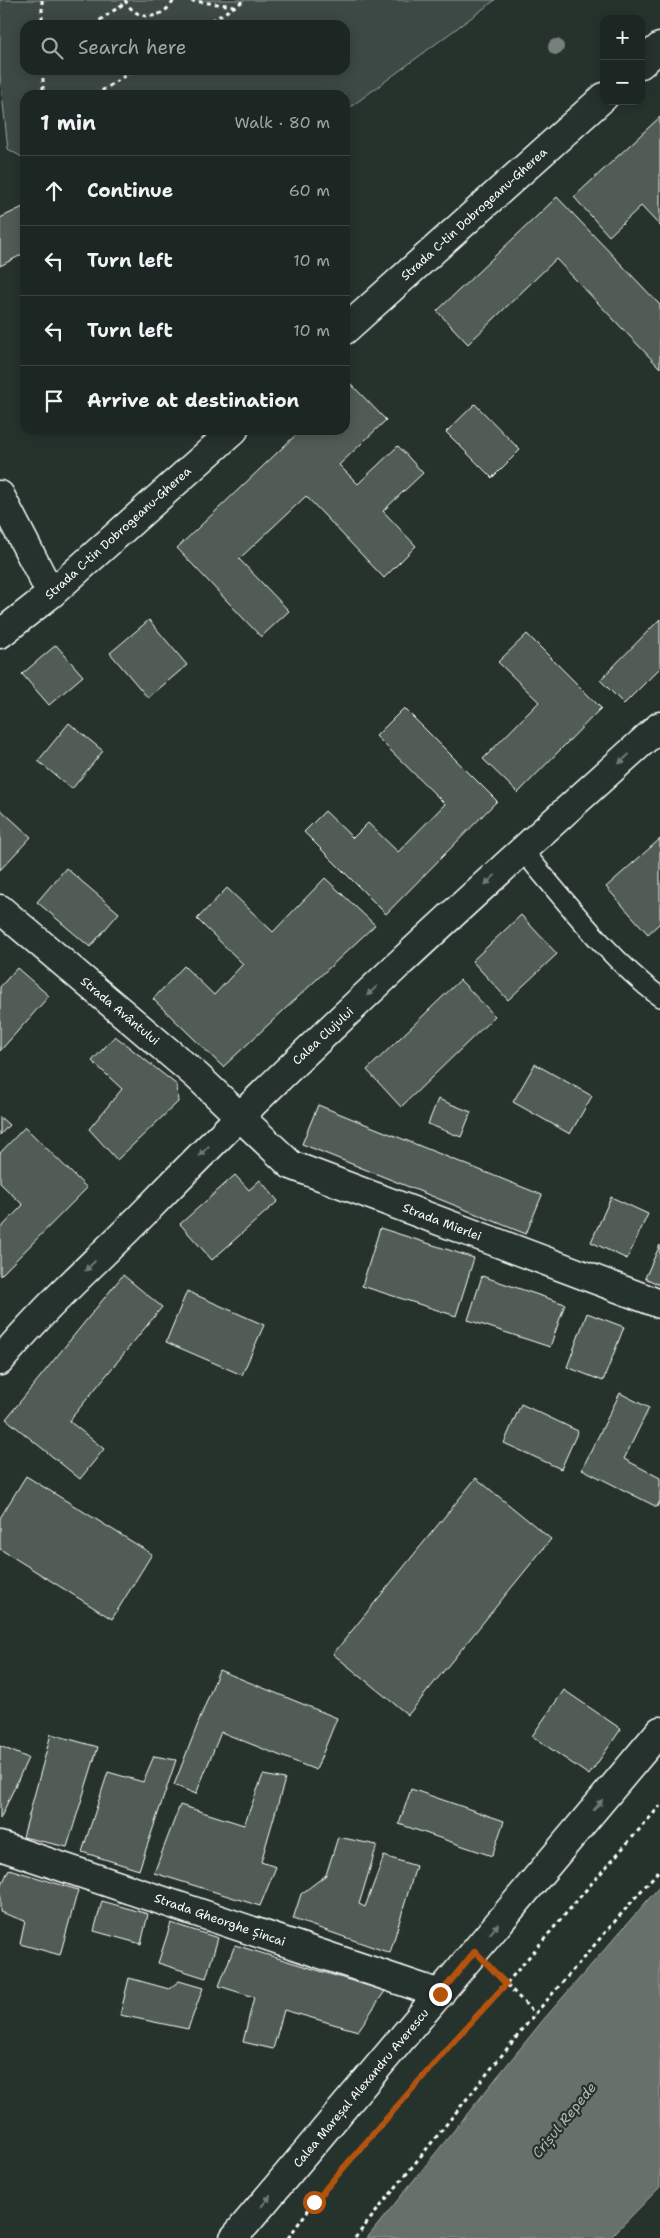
<!DOCTYPE html>
<html lang="en">
<head>
<meta charset="utf-8">
<style>
  :root { --surface:#1c2622; --page:#29322f; --text:#f1f3f6; --muted:#a0a5a5; --line:#3a4340 }
  body { margin:0; font-family:"Shantell Sans",sans-serif; background:var(--page); color:var(--text) }
  .controls { position:absolute; right:15px; top:15px; display:grid; overflow:hidden; border-radius:10px; box-shadow:0 2px 12px #0003 }
  .controls button { width:45px; height:45px; display:grid; place-items:center; padding:0; border:0; border-bottom:1px solid var(--line); background:var(--surface); color:var(--text); font:25px sans-serif }
  .stop { position:absolute; width:15px; height:15px; margin:-11px; border:4px solid #b45309; border-radius:50%; background:#fff }
  .stop.end { background:#b45309; border-color:#fff; box-shadow:0 1px 5px #0008 }
  .list { margin:0; padding:0; list-style:none }
  h2 { display:flex; justify-content:space-between; align-items:center; height:65px; margin:0; padding:0 20px; font-size:21px }
  h2 small { font-size:16px; font-weight:400; color:var(--muted) }
  .list li { display:grid; grid-template-columns:32px 1fr auto; gap:15px; align-items:center; box-sizing:border-box; height:70px; padding:0 20px; border-top:1px solid var(--line) }
  .list b { display:block; font-size:19px; white-space:nowrap }
  .list em { font-size:16px; font-style:normal; color:var(--muted) }
  .icon { flex:none; width:28px; height:28px; fill:none; stroke:currentColor; stroke-width:2; stroke-linecap:round; stroke-linejoin:round }
  .map { position:relative; flex:none; width:660px; height:2238px; overflow:hidden }
  .search { position:absolute; background:var(--surface); box-shadow:0 2px 12px #0003; left:20px; top:20px; width:330px; height:55px; display:flex; align-items:center; gap:12px; box-sizing:border-box; padding:0 18px; border-radius:15px; color:var(--muted); font-size:19px }
  .panel { position:absolute; background:var(--surface); box-shadow:0 2px 12px #0003; left:20px; top:90px; width:330px; height:345px; border-radius:15px }
  .map>svg:first-child { display:block }
</style>
</head>
<body>
<div class="map">
<svg width="660" height="2238" viewBox="0 0 660 2238">
  <rect width="100%" height="100%" fill="#26332d"/>
  <filter id="ink" filterUnits="userSpaceOnUse"><feTurbulence type="fractalNoise" baseFrequency=".02" numOctaves="2"/><feDisplacementMap in="SourceGraphic" scale="10" xChannelSelector="R" yChannelSelector="G"/><feConvolveMatrix kernelMatrix="1 2 1 2 8 2 1 2 1" color-interpolation-filters="sRGB"/></filter>
  <g filter="url(#ink)">
    <!-- green -->
    <path fill="#3e4944" stroke="#9ea4a2" fill-rule="evenodd" d="M0,0H495L345,111V95H25V159L8,149L0,75ZM25,25H345V70H25Z"/>
    <!-- water -->
    <path fill="#67706c" stroke="#a4a9a7" d="M660,1886V2187L610,2238H367L544,2019Z"/>
    <!-- building -->
    <path fill="#515c57" stroke="#fff" d="M660,117V226L641,206L609,236L574,197Z
      M557,197L660,305V368L556,259L468,344L437,311Z
      M25,206V253L0,266V218Z
      M350,383L386,420L339,465L358,484L398,446L423,473L383,511L416,546L384,578L306,496L239,559L289,611L261,637L177,548L301,430H345V388Z
      M475,404L520,450L492,478L446,432Z
      M660,619V668L624,704L600,680Z
      M149,620L187,665L148,698L110,653Z
      M527,634L601,708L518,793L483,759L539,702L498,662Z
      M56,645L83,676L49,705L22,674Z
      M404,708L497,801L386,914L304,832L325,811L353,838L368,823L398,852L445,804L376,736Z
      M69,723L103,751L72,789L38,761Z
      M0,809L31,837L0,870Z
      M660,839V923L648,934L606,887Z
      M66,868L119,913L90,947L37,902Z
      M325,878L375,925L223,1067L153,999L184,966L214,995L243,964L197,919L227,888L273,932Z
      M521,915L557,954L508,1000L472,961Z
      M17,968L49,996L0,1051V987Z
      M460,980L495,1016L401,1107L367,1070Z
      M115,1036L177,1085L178,1102L117,1160L89,1129L122,1089L92,1061Z
      M535,1064L592,1096L570,1134L513,1102Z
      M438,1099L471,1112L461,1137L428,1124Z
      M318,1105L542,1195L526,1234L302,1144Z
      M0,1117L9,1125L0,1135Z
      M25,1127L87,1188L0,1276V1229L23,1205L0,1183V1153Z
      M235,1175L249,1190L260,1180L278,1201L212,1260L180,1224Z
      M611,1197L648,1214L627,1259L591,1242Z
      M380,1228L474,1258L456,1316L362,1286Z
      M660,1245V1285L645,1278Z
      M123,1275L162,1307L69,1421L104,1449L80,1479L6,1419Z
      M482,1276L565,1304L550,1347L468,1320Z
      M187,1291L264,1325L242,1375L166,1342Z
      M587,1313L624,1327L603,1381L567,1367Z
      M620,1393L649,1408L624,1459L660,1478V1501L657,1507L582,1469Z
      M521,1404L578,1431L561,1469L504,1443Z
      M26,1476L152,1554L112,1619L0,1549V1518Z
      M476,1478L551,1539L408,1715L333,1654Z
      M219,1670L337,1718L316,1770L221,1732L196,1794L174,1785Z
      M564,1690L621,1729L589,1775L532,1736Z
      M51,1734L98,1747L67,1847L23,1837Z
      M0,1746L28,1758L0,1819Z
      M154,1756L176,1760L139,1870L82,1852L108,1772L143,1782Z
      M263,1775L285,1779L261,1862L276,1867L260,1906L154,1873L180,1805L244,1825Z
      M411,1789L504,1821L492,1856L399,1824Z
      M338,1837L377,1845L359,1904L365,1907L384,1856L416,1866L390,1953L293,1919L301,1894L326,1875Z
      M9,1869L78,1890L60,1955L20,1944L25,1921L0,1912V1889Z
      M102,1901L148,1914L141,1944L94,1931Z
      M171,1923L218,1938L206,1978L158,1963Z
      M235,1945L385,1991L358,2031L284,2010L273,2049L243,2042L254,1997L219,1986Z
      M129,1978L169,1989L179,1981L203,1988L188,2029L120,2015Z"/>
    <g fill="none" stroke-linecap="round" stroke-linejoin="round">
      <!-- service casing -->
      <g stroke="#fff" stroke-width="22">
        <path id="service" d="M522,850C565,900 607,957 660,997"/>
      </g>
      <!-- minor casing -->
      <g stroke="#fff" stroke-width="31">
        <path id="minor" d="M641,64L660,47
          M345,330L604,97
          M0,495L51,594
          M0,634L51,594L234,430
          M0,909L197,1076L291,1165L660,1304
          M0,1846L440,1994"/>
      </g>
      <!-- primary casing -->
      <g stroke="#fff" stroke-width="31">
        <path id="primary" d="M0,1361C44,1307 96,1262 144,1213C309,1043 484,884 660,726
          M234,2238L660,1731"/>
      </g>
      <!-- path -->
      <path stroke="#fff" stroke-width="3" stroke-dasharray="4 4" stroke-linecap="butt" d="M42,0V25
        M125,0C136,22 162,21 174,0
        M183,0L235,6
        M93,25L126,2
        M205,25L245,0
        M43,70V95
        M95,95L134,70
        M496,1973L535,2014
        M288,2238L314,2202L453,2042L506,1984L591,1884L660,1806
        M355,2238L535,2014L660,1869"/>
      <!-- service -->
      <use href="#service" stroke="#26332d" stroke-width="19"/>
      <!-- minor -->
      <use href="#minor" stroke="#26332d" stroke-width="28"/>
      <!-- primary -->
      <use href="#primary" stroke="#26332d" stroke-width="28"/>
    </g>
    <!-- trees -->
    <circle fill="#78807d" cx="556" cy="47" r="8"/>
    <!-- one-way arrows -->
    <defs><path id="oneway-solid" d="M-6-.8H1V-3.2L6.5 0L1 3.2V.8H-6Z" transform="scale(1.25)"/></defs>
    <g fill="#727a76">
      <use href="#oneway-solid" transform="translate(624 759) rotate(138)"/>
      <use href="#oneway-solid" transform="translate(490 880) rotate(137)"/>
      <use href="#oneway-solid" transform="translate(372 991) rotate(137)"/>
      <use href="#oneway-solid" transform="translate(204 1151) rotate(134)"/>
      <use href="#oneway-solid" transform="translate(90 1266) rotate(136)"/>
      <use href="#oneway-solid" transform="translate(598 1805) rotate(-50)"/>
      <use href="#oneway-solid" transform="translate(494 1929) rotate(-50)"/>
      <use href="#oneway-solid" transform="translate(266 2201) rotate(-50)"/>
    </g>
  </g>
  <g fill="none" stroke-linecap="round" stroke-linejoin="round" filter="url(#ink)">
    <!-- route -->
    <path stroke="#b45309" stroke-width="6" d="M314,2202L453,2042L506,1984L475,1951L440,1994"/>
  </g>
  <g text-anchor="middle" dominant-baseline="central" stroke-width="4.5" stroke-linejoin="round" paint-order="stroke">
    <!-- street labels -->
    <g font-size="12" fill="#fff" stroke="#26332d">
      <text transform="translate(474 214) rotate(-42)">Strada C-tin Dobrogeanu-Gherea</text>
      <text transform="translate(118 533) rotate(-42)">Strada C-tin Dobrogeanu-Gherea</text>
      <text transform="translate(120 1011) rotate(40)">Strada Avântului</text>
      <text transform="translate(323 1036) rotate(-43)">Calea Clujului</text>
      <text transform="translate(442 1222) rotate(21)">Strada Mierlei</text>
      <text transform="translate(220 1920) rotate(19)">Strada Gheorghe Șincai</text>
      <text transform="translate(361 2088) rotate(-50)">Calea Mareșal Alexandru Averescu</text>
    </g>
    <!-- water labels -->
    <g font-size="14" font-style="italic" fill="#b3b8b6" stroke="#26332d">
      <text transform="translate(564 2120) rotate(-51)">Crișul Repede</text>
    </g>
  </g>
</svg>
<div class="controls">
<button>+</button>
<button>−</button>
</div>
<div class="stop" style="left:314px;top:2202px"></div>
<div class="stop end" style="left:440px;top:1994px"></div>
<div class="search"><svg class="icon" aria-label="search" viewBox="0 0 24 24"><circle cx="10" cy="10" r="6"/><path d="M15 15l6 6"/></svg>Search here</div>
<section class="panel">
<h2>1 min<small>Walk · 80 m</small></h2>
<ul class="list">
<li><svg class="icon" aria-label="ahead" viewBox="0 0 24 24"><path d="M12 20V5M6 11l6-6 6 6"/></svg><div><b>Continue</b></div><em>60 m</em></li>
<li><svg class="icon" aria-label="left" viewBox="0 0 24 24"><path d="M17 20v-9H6M10 6l-5 5 5 5"/></svg><div><b>Turn left</b></div><em>10 m</em></li>
<li><svg class="icon" aria-label="left" viewBox="0 0 24 24"><path d="M17 20v-9H6M10 6l-5 5 5 5"/></svg><div><b>Turn left</b></div><em>10 m</em></li>
<li><svg class="icon" aria-label="arrive" viewBox="0 0 24 24"><path d="M6 21V4h12l-3 4 3 4H6"/></svg><div><b>Arrive at destination</b></div></li>
</ul>
</section>
</div>
</body>
</html>
